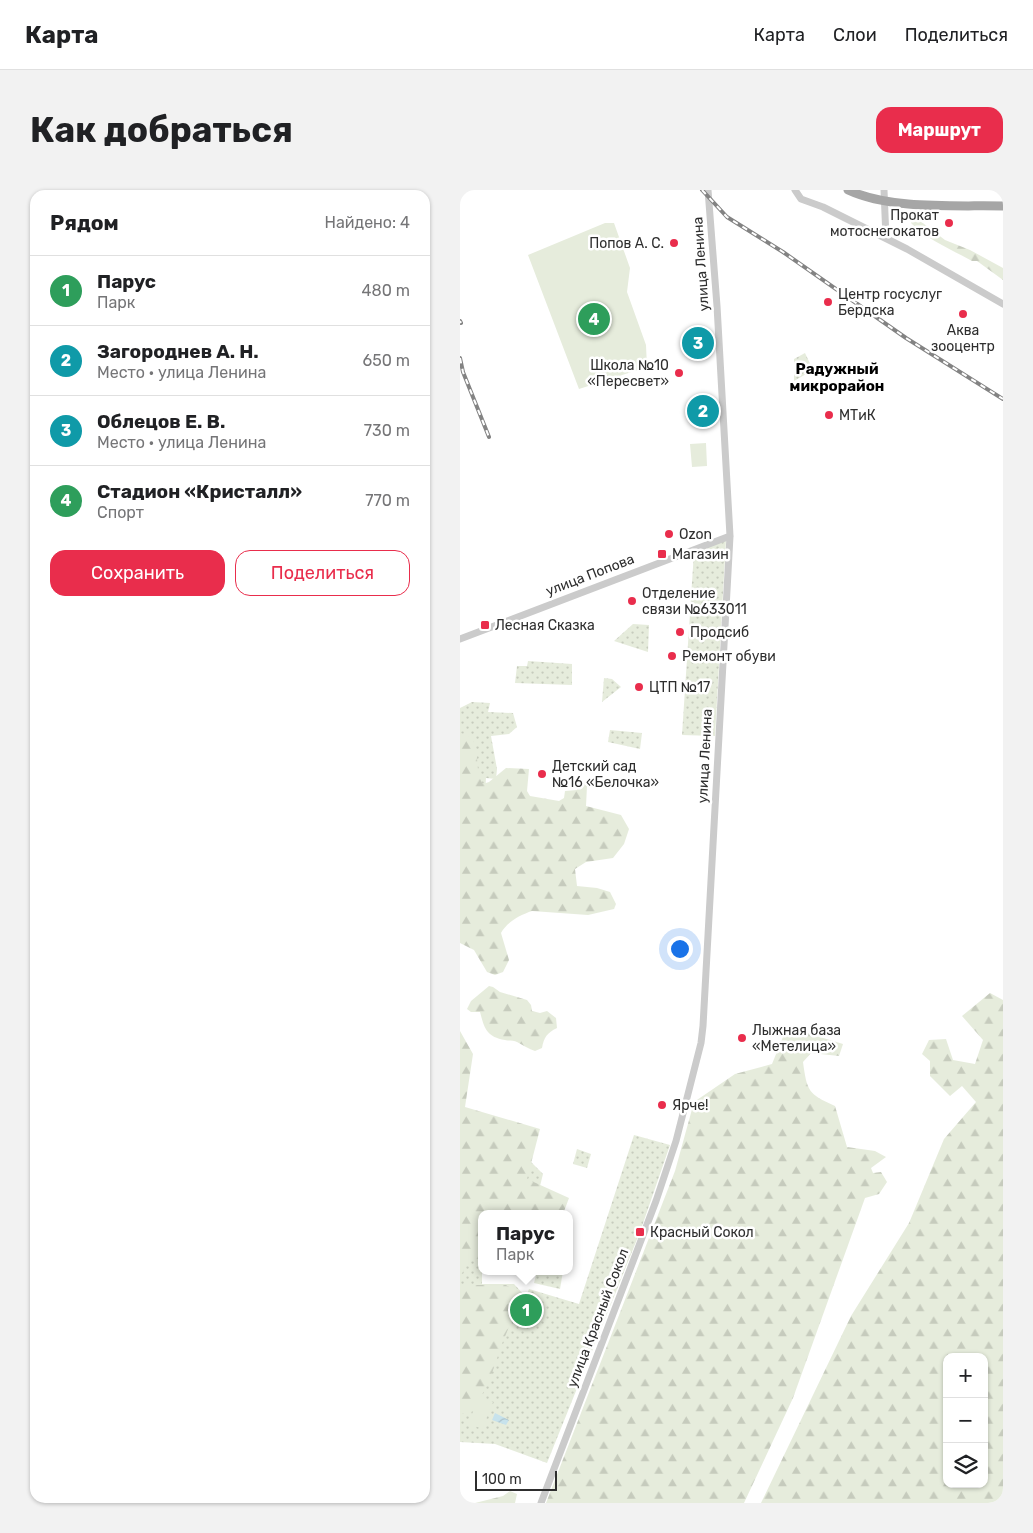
<!DOCTYPE html>
<html lang="ru">
<head>
<meta charset="utf-8">
<style>
  :root { --surface:#fff; --page:#f2f2f2; --text:#202124; --muted:#757577; --line:#e0e0e0; --accent:#e92d4c }
  body { margin:0; font-family:Rubik,sans-serif; background:var(--page); color:var(--text) }
  .controls { position:absolute; right:15px; bottom:15px; display:grid; overflow:hidden; border-radius:10px; box-shadow:0 1px 4px #0004 }
  .controls button { width:45px; height:45px; display:grid; place-items:center; padding:0; border:0; border-bottom:1px solid var(--line); background:var(--surface); color:var(--text); font:25px sans-serif }
  .scale { position:absolute; left:15px; bottom:12px; width:82px; box-sizing:border-box; padding-left:5px; border:2px solid #2e2e2e; border-top:0; font-size:14px; line-height:18px; white-space:nowrap; color:#2e2e2e; -webkit-text-stroke:4px #fff; paint-order:stroke }
  .you { position:absolute; left:219px; top:758px; width:18px; height:18px; margin:-12px; border:4px solid #fff; border-radius:50%; background:#1a73e8; box-shadow:0 0 0 8px #1a73e833 }
  .badge { display:grid; place-items:center; width:32px; height:32px; border-radius:50%; background:var(--accent); color:#fff; font-size:16px; font-weight:700 }
  .pin { position:absolute; translate:-50% -50%; border:2px solid #fff; box-shadow:0 1px 5px #0006 }
  .popup { position:absolute; left:18px; top:1020px; width:95px; height:65px; box-sizing:border-box; display:grid; place-content:center; border-radius:10px; background:var(--surface); filter:drop-shadow(0 1px 4px #0005); font-size:16px; white-space:nowrap; color:var(--muted) }
  .popup b { font-size:19px; color:var(--text) }
  .popup::after { content:''; position:absolute; left:50%; top:100%; margin-left:-10px; border:10px solid transparent; border-top-color:var(--surface) }
  .list { margin:0; padding:0; list-style:none }
  h2 { display:flex; justify-content:space-between; align-items:center; height:65px; margin:0; padding:0 20px; font-size:21px }
  h2 small { font-size:16px; font-weight:400; color:var(--muted) }
  .list li { display:grid; grid-template-columns:32px 1fr auto; gap:15px; align-items:center; box-sizing:border-box; height:70px; padding:0 20px; border-top:1px solid var(--line) }
  .list b { display:block; font-size:19px; white-space:nowrap }
  .list p { margin:0; font-size:16px; white-space:nowrap; color:var(--muted) }
  .list em { font-size:16px; font-style:normal; color:var(--muted) }
  .actions { display:flex; gap:10px; padding:15px 20px }
  .actions a { flex:1; padding:11px 0; border:1px solid var(--accent); border-radius:15px; text-align:center; font-size:18px; color:var(--accent) }
  .actions .main { background:var(--accent); color:#fff }
  .icon { flex:none; width:28px; height:28px; fill:none; stroke:currentColor; stroke-width:2; stroke-linecap:round; stroke-linejoin:round }
  .map { position:relative; flex:none; width:543px; height:1313px; overflow:hidden; border-radius:15px }
  header { display:flex; align-items:center; gap:30px; box-sizing:border-box; height:70px; padding:0 25px; background:var(--surface); border-bottom:1px solid var(--line) }
  header strong { font-size:24px }
  nav { display:flex; gap:28px; margin-inline-start:auto; font-size:18px }
  .intro { display:flex; align-items:center; justify-content:space-between; box-sizing:border-box; height:120px; padding:0 30px }
  h1 { margin:0; font-size:35px }
  .button { padding:12px 22px; border-radius:15px; background:var(--accent); color:#fff; font-size:18px; font-weight:700 }
  main { display:flex; gap:30px; padding:0 30px }
  aside { flex:1; background:var(--surface); border-radius:15px; box-shadow:0 1px 4px #0004 }
  .map>svg:first-child { display:block }
</style>
</head>
<body>
<header>
<strong>Карта</strong>
<nav><a>Карта</a><a>Слои</a><a>Поделиться</a></nav>
</header>
<div class="intro"><h1>Как добраться</h1><a class="button">Маршрут</a></div>
<main>
<aside>
<h2>Рядом<small>Найдено: 4</small></h2>
<ul class="list">
<li><span class="badge" style="background:#2e9e5b">1</span><div><b>Парус</b><p>Парк</p></div><em>480 m</em></li>
<li><span class="badge" style="background:#0f9aa8">2</span><div><b>Загороднев А. Н.</b><p>Место · улица Ленина</p></div><em>650 m</em></li>
<li><span class="badge" style="background:#0f9aa8">3</span><div><b>Облецов Е. В.</b><p>Место · улица Ленина</p></div><em>730 m</em></li>
<li><span class="badge" style="background:#2e9e5b">4</span><div><b>Стадион «Кристалл»</b><p>Спорт</p></div><em>770 m</em></li>
</ul>
<div class="actions"><a class="main">Сохранить</a><a>Поделиться</a></div>
</aside>
<div class="map">
<svg width="543" height="1313" viewBox="0 0 543 1313">
  <defs>
    <pattern id="green-dots" width="8" height="8" patternUnits="userSpaceOnUse" patternTransform="scale(1.25)"><rect width="8" height="8" fill="#e6ecdc"/><path d="M2 2h.1M6 6h.1" fill="none" stroke="#c6cbbd" stroke-width="1.8" stroke-linecap="round"/></pattern>
    <pattern id="forest-firs" width="22" height="20" patternUnits="userSpaceOnUse" patternTransform="scale(1.25)"><rect width="22" height="20" fill="#e6ecdc"/><path d="M5 1l3.5 6h-7zM16 11l3.5 6h-7z" fill="#c6cbbd"/></pattern>
    <pattern id="water-waves" width="16" height="10" patternUnits="userSpaceOnUse" patternTransform="scale(1.25)"><rect width="16" height="10" fill="#c7e2ec"/><path d="M0 5q4-4 8 0t8 0" fill="none" stroke="#abc2cb"/></pattern>
  </defs>
  <rect width="100%" height="100%" fill="#fff"/>
  <!-- green -->
  <path fill="url(#green-dots)" d="M345,163L353,180L334,191V169Z
    M266,350L255,546L222,545L234,362Z
    M173,434L189,435L188,462L154,451Z
    M68,471L112,474V495L55,493L57,476H67Z
    M144,488L152,489L161,497L142,512Z
    M12,512L30,513L28,522L53,523L57,537L49,544L31,546L37,579L36,589L26,588L25,605L0,731V518Z
    M150,540L182,543L180,559L148,552Z
    M174,945L210,955L180,1042L87,1273L35,1254L0,1252V963L67,968L83,984L79,1000L22,1024V1094H54L66,1107L69,1099L119,1114Z
    M117,959L131,964L127,978L113,974Z
    M77,1081H103L100,1099L74,1093Z"/>
  <!-- forest -->
  <path fill="url(#forest-firs)" fill-rule="evenodd" d="M452,27H455L485,50L510,60L543,78V90L517,71H512C491,59 467,50 451,33Z
    M0,543C26,547 11,577 23,594L29,592L46,578L69,579L67,601L70,606L99,611L104,608L105,601L117,600L121,592L124,591L127,596L126,616L161,625L169,639L164,654L153,668L126,672L115,679L117,696L137,698L150,702L156,714L154,719L128,725L72,721C60,725 47,732 41,743L49,770L43,782L35,785L27,782L14,760L0,753Z
    M29,796L33,797L40,802L67,810L71,815L72,821L80,823L87,821L96,828L97,838C87,843 84,847 82,858L75,861C69,859 63,855 57,852C54,850 48,851 45,850C26,847 24,837 20,822H11L7,819L11,811Z
    M530,803L543,810V1313H301L391,1126L449,1033L484,949L516,912L502,896L490,906L470,886V871L462,864L469,850L486,849L493,870L515,874L523,850L502,826ZM487,1167H524V1294H487Z
    M327,837L383,854L379,866L351,863L343,872C347,901 348,904 375,916L387,957L415,961L426,967L411,978L413,983L421,982L427,992L419,1004L405,1008L333,1208L284,1313H86L215,981L234,912L275,884L312,874Z
    M0,841L13,864L5,917L80,939L67,989L109,1008L103,1024H22V1066L5,1073L0,1095H46L64,1109C58,1121 51,1132 46,1144C34,1170 29,1213 0,1225Z
    M50,1301L57,1304L55,1313H15L43,1306Z"/>
  <!-- pitch -->
  <path fill="#e6ecdc" d="M145,33H154L170,78L167,102L186,155L187,177L119,199L68,65Z
    M246,253L247,276L232,277L230,254Z
    M1,613H15V622H1Z
    M20,1206L33,1212L22,1239L8,1233Z"/>
  <!-- water -->
  <path fill="url(#water-waves)" d="M35,1223L49,1230L46,1235L32,1230Z"/>
  <g fill="none" stroke-linecap="round" stroke-linejoin="round">
    <!-- minor -->
    <path stroke="#cbcbcb" stroke-width="7" d="M335,0L341,9L363,17L447,59L543,114
      M424,0L426,48
      M0,449L270,346
      M81,1313L196,1011L216,951L241,853L243,836L270,346L257,116L248,0"/>
    <!-- major -->
    <path stroke="#a6a6a6" stroke-width="9" d="M388,0C431,20 496,15 543,16"/>
    <!-- rail casing -->
    <g stroke="#838383" stroke-width="4">
      <path id="rail" d="M242,0L267,27L323,62L446,148L543,209
        M0,131L1,133
        M0,168L3,182L29,247"/>
    </g>
    <!-- rail -->
    <use href="#rail" stroke="#fff" stroke-width="2" stroke-dasharray="5.5" stroke-linecap="butt"/>
  </g>
  <!-- markers -->
  <g fill="#e92d4c" stroke="#fff" stroke-width="2">
    <circle cx="489" cy="33" r="5"/>
    <circle cx="214" cy="53" r="5"/>
    <circle cx="368" cy="112" r="5"/>
    <circle cx="503" cy="124" r="5"/>
    <circle cx="219" cy="183" r="5"/>
    <circle cx="369" cy="225" r="5"/>
    <circle cx="209" cy="344" r="5"/>
    <rect x="197" y="359" width="10" height="10" rx="2.5"/>
    <circle cx="172" cy="411" r="5"/>
    <rect x="20" y="430" width="10" height="10" rx="2.5"/>
    <circle cx="220" cy="442" r="5"/>
    <circle cx="212" cy="466" r="5"/>
    <circle cx="179" cy="497" r="5"/>
    <circle cx="82" cy="584" r="5"/>
    <circle cx="282" cy="848" r="5"/>
    <circle cx="202" cy="915" r="5"/>
    <rect x="175" y="1037" width="10" height="10" rx="2.5"/>
  </g>
  <g text-anchor="middle" dominant-baseline="central" stroke-width="5" stroke-linejoin="round" paint-order="stroke">
    <!-- poi labels -->
    <g font-size="14" fill="#2e2e2e" stroke="#fff" text-anchor="start">
      <text x="479" y="25" text-anchor="end">Прокат<tspan x="479" dy="16">мотоснегокатов</tspan></text>
      <text x="204" y="53" text-anchor="end">Попов А. С.</text>
      <text x="378" y="104">Центр госуслуг<tspan x="378" dy="16">Бердска</tspan></text>
      <text x="503" y="140" text-anchor="middle">Аква<tspan x="503" dy="16">зооцентр</tspan></text>
      <text x="209" y="175" text-anchor="end">Школа №10<tspan x="209" dy="16">«Пересвет»</tspan></text>
      <text x="379" y="225">МТиК</text>
      <text x="219" y="344">Ozon</text>
      <text x="212" y="364">Магазин</text>
      <text x="182" y="403">Отделение<tspan x="182" dy="16">связи №633011</tspan></text>
      <text x="35" y="435">Лесная Сказка</text>
      <text x="230" y="442">Продсиб</text>
      <text x="222" y="466">Ремонт обуви</text>
      <text x="189" y="497">ЦТП №17</text>
      <text x="92" y="576">Детский сад<tspan x="92" dy="16">№16 «Белочка»</tspan></text>
      <text x="292" y="840">Лыжная база<tspan x="292" dy="16">«Метелица»</tspan></text>
      <text x="212" y="915">Ярче!</text>
      <text x="190" y="1042">Красный Сокол</text>
    </g>
    <!-- street labels -->
    <g font-size="14" fill="#2e2e2e" stroke="#fff">
      <text transform="translate(241 74) rotate(-94)">улица Ленина</text>
      <text transform="translate(130 385) rotate(-21)">улица Попова</text>
      <text transform="translate(245 566) rotate(-87)">улица Ленина</text>
      <text transform="translate(138 1128) rotate(-69)">улица Красный Сокол</text>
    </g>
    <!-- neighbourhood labels -->
    <g font-size="15" font-weight="bold" fill="#000" stroke="#fff">
      <text x="377" y="179">Радужный<tspan x="377" dy="17">микрорайон</tspan></text>
    </g>
  </g>
</svg>
<div class="controls">
<button>+</button>
<button>−</button>
<button><svg class="icon" aria-label="layers" viewBox="0 0 24 24"><path d="M12 4l9 5-9 5-9-5zM3 14l9 5 9-5"/></svg></button>
</div>
<div class="scale">100 m</div>
<div class="you"></div>
<div class="pin badge" style="left:66px;top:1120px;background:#2e9e5b">1</div>
<div class="popup"><b>Парус</b>Парк</div>
<div class="pin badge" style="left:243px;top:221px;background:#0f9aa8">2</div>
<div class="pin badge" style="left:238px;top:153px;background:#0f9aa8">3</div>
<div class="pin badge" style="left:134px;top:129px;background:#2e9e5b">4</div>
</div>
</main>
</body>
</html>
